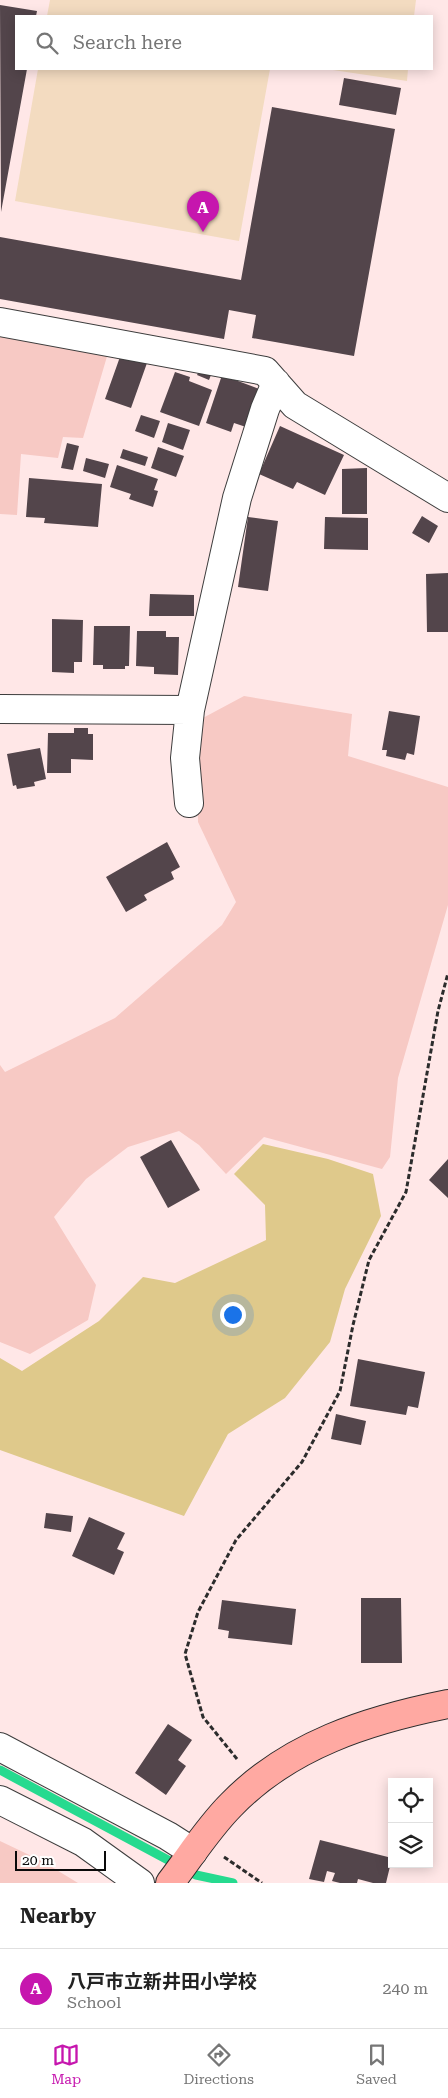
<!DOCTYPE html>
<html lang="en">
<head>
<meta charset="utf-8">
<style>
  :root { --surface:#fff; --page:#f2f2f2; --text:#222; --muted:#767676; --line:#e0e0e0; --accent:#c616ae }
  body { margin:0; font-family:"Roboto Serif","Noto Sans JP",serif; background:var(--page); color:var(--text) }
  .controls { position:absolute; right:15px; bottom:15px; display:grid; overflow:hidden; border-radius:0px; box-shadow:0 2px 12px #0003 }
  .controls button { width:45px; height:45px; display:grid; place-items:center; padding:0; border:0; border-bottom:1px solid var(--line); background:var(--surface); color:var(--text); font:25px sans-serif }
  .scale { position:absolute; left:15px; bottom:12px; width:91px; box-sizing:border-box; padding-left:5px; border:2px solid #0a0a0a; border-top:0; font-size:14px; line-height:18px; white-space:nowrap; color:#0a0a0a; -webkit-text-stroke:4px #fff; paint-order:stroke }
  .you { position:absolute; left:232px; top:1314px; width:18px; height:18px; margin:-12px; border:4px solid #fff; border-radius:50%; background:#1a73e8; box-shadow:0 0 0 8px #1a73e833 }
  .badge { display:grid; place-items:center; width:32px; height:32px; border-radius:50%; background:var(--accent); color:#fff; font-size:16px; font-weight:700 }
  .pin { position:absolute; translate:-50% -41px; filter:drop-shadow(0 1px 2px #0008) }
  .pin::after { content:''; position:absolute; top:26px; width:18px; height:15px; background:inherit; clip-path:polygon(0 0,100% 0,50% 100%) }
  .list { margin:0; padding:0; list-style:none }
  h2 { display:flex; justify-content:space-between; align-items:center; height:65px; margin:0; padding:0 20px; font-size:21px }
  h2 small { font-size:16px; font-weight:400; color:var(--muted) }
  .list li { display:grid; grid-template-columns:32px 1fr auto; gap:15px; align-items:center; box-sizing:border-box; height:80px; padding:0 20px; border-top:1px solid var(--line) }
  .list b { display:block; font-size:19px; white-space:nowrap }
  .list p { margin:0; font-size:16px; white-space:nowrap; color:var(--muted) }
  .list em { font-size:16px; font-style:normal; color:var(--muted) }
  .icon { flex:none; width:28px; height:28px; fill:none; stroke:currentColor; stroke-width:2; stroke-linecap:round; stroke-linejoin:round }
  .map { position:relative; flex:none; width:448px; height:1883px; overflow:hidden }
  .search { position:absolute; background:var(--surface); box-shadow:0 2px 12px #0003; left:15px; right:15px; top:15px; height:55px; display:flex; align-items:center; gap:12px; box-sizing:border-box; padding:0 18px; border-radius:0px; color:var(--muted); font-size:19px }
  .sheet { height:145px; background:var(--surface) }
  nav { display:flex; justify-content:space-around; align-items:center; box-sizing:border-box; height:70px; border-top:1px solid var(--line); background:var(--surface); font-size:14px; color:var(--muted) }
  nav a { display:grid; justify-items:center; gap:2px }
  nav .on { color:var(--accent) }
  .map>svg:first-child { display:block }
</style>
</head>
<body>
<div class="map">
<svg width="448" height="1883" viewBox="0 0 448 1883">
  <rect width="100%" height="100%" fill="#ffe7e7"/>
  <!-- farmland -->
  <path fill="#f7c9c4" d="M0,335L108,353L83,438L63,437L58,458L21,454L17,515L0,514Z
    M244,696L352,714L348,756L448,787V905L398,1078L390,1157L382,1169L264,1137L226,1174L199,1145L179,1131L128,1147L86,1179L54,1217L96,1285L88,1320L30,1354L0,1342V1065L5,1072L115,1018L222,925L236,902L198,822L197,764L201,719Z
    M0,1841L42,1861L78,1883H0Z"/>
  <!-- forest -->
  <path fill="#dfc98b" d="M263,1144L328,1159L373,1174L381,1216L345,1289L330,1342L285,1398L228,1434L184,1516L0,1450V1358L22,1371L99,1321L143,1277L175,1283L266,1240L265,1205L234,1174Z"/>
  <!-- pitch -->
  <path fill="#f3dbc0" d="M50,0H416L414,16H47Z
    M38,69H270L239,241L15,201Z
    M326,69H408L407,81Z"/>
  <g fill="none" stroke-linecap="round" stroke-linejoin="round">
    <!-- stream -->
    <path stroke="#26da8f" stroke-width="9" d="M0,1770L196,1875L233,1883"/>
  </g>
  <!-- building -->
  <path fill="#53454b" d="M0,5L37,11L36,16H16V69H27L1,212Z
    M344,78L401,88L396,115L339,105Z
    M272,107L395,129L354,356L252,338L256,315L229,310L224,339L0,299V237L241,280Z
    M121,354L147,363L131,408L105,399Z
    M199,371L211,375L209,380L197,375Z
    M175,372L190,377L189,381L212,390L199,426L160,412Z
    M222,375L259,389L246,427L234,423L231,432L206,423Z
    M141,415L160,421L154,438L135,431Z
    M168,423L190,430L183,450L162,442Z
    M280,426L344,455L325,495L297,482L293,489L259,474Z
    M67,443L79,446L73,470L61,468Z
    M158,447L184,456L176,477L151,468Z
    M123,449L148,457L145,466L120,458Z
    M86,458L109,464L105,478L83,471Z
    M117,465L158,479L154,490L158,491L153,507L129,499L131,494L110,487Z
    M367,468V514H342V469Z
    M29,478L102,484L98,527L44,523L45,518L26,517Z
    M422,516L438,526L429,543L412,533Z
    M248,517L278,521L268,591L238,587Z
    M325,517L368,518V550L324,549Z
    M448,573V632H427L426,574Z
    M150,594L194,595V616H149Z
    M52,619L83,620L82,662H74V673L52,672Z
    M94,626H130L129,666H125V669H103V665H93Z
    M137,631H166V637H179L178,675L154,674V667L136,666Z
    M389,711L420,716L414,755L407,753L405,760L386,756L387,750H382Z
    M74,728H88V734H93V760L71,759V773H47L48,733H74Z
    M40,748L46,779L34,782L35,786L17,789L16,785L13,786L7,754Z
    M167,842L180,867L171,872L174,879L144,895L147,900L126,912L106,877Z
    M171,1140L200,1190L168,1208L140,1157Z
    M448,1159V1198L429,1180Z
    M358,1359L425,1372L418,1408L408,1406L406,1415L350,1406Z
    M336,1414L366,1421L361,1445L331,1439Z
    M46,1513L73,1516L71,1532L44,1528Z
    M89,1517L125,1533L117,1549L124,1552L114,1575L72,1556Z
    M361,1598H401L402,1663H361Z
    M222,1600L296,1609L292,1645L228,1638L229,1631L218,1629Z
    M168,1724L192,1740L178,1760L186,1766L166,1795L135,1773Z
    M320,1840L392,1858L386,1883H373L358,1879L357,1883H340L332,1881L335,1873L327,1871L324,1882L309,1879Z"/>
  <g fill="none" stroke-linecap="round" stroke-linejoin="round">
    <!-- street casing -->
    <g stroke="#3d3d3d" stroke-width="30">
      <path id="street" d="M0,322L265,371L295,405L448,498
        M0,709L190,710
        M189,803L185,758L190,710L237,498L265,409L276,383
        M0,1747L168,1836L193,1852
        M0,1800L83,1842L140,1883"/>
    </g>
    <!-- secondary casing -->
    <g stroke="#2c2c2c" stroke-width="30">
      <path id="secondary" d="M170,1883C190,1857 208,1828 231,1805C289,1745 368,1720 448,1704"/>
    </g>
    <!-- path -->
    <path stroke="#2c2c2c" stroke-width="3" stroke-dasharray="5 2.5" stroke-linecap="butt" d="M237,1759L203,1717L185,1654L198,1612L236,1540L302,1462L340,1391L353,1325L369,1260L406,1192L438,1011L448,973
      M224,1857L262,1883"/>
    <!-- street -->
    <use href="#street" stroke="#fff" stroke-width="28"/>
    <!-- secondary -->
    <use href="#secondary" stroke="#ffa9a2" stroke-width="28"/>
  </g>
</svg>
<div class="controls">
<button><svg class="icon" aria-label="locate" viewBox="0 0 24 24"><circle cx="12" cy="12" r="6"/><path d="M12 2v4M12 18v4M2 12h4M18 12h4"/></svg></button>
<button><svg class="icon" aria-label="layers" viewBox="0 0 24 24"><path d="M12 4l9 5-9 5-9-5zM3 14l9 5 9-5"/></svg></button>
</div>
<div class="scale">20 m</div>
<div class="you"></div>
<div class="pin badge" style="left:203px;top:232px">A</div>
<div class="search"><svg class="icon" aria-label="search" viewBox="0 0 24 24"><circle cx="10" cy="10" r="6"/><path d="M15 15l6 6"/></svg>Search here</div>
</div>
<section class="sheet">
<h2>Nearby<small></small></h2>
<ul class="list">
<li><span class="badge">A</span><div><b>八戸市立新井田小学校</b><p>School</p></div><em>240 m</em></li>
</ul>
</section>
<nav>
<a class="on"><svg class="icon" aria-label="map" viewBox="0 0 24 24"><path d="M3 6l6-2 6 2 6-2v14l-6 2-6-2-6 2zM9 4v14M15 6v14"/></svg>Map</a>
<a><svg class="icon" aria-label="directions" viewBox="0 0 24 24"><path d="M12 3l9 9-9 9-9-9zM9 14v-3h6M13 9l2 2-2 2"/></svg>Directions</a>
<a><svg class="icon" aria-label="saved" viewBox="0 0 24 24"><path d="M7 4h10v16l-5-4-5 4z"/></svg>Saved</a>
</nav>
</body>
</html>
